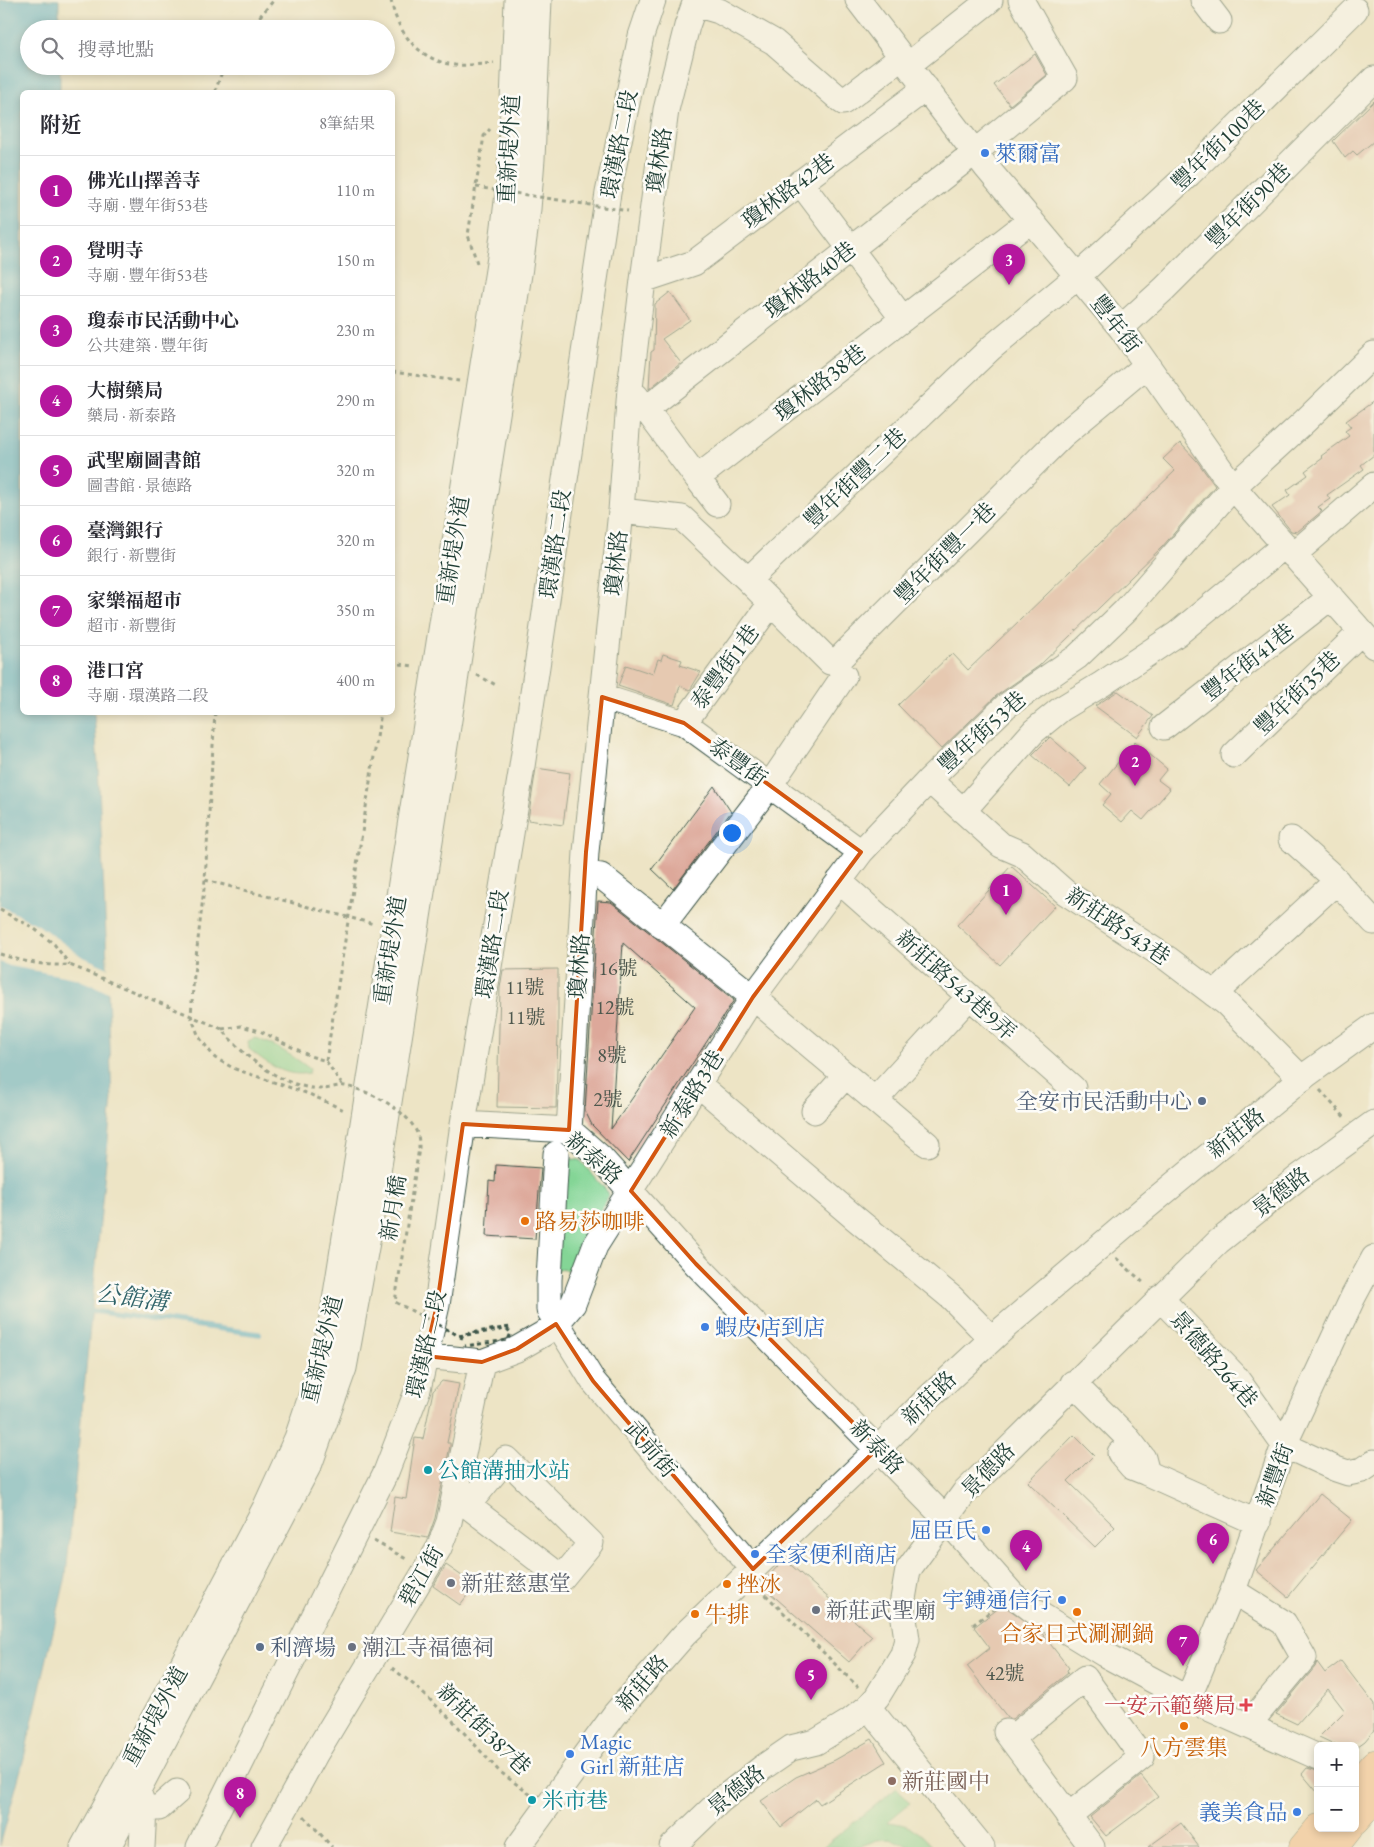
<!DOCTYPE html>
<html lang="zh-TW">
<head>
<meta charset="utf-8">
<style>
  :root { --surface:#fff; --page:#f7f7f7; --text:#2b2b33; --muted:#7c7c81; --line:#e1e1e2; --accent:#b5179e }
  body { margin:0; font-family:"EB Garamond","Noto Serif TC",serif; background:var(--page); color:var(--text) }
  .controls { position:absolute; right:15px; bottom:15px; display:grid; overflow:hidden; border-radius:8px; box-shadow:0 2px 8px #0003 }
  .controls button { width:45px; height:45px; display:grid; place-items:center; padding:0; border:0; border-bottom:1px solid var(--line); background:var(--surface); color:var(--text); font:25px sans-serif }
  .you { position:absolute; left:731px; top:832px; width:18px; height:18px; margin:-12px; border:4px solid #fff; border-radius:50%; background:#1a73e8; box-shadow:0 0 0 8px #1a73e833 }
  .badge { display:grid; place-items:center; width:32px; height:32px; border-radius:50%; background:var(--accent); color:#fff; font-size:16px; font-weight:700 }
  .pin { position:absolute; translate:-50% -41px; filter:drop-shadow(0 1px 2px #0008) }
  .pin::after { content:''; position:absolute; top:26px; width:18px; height:15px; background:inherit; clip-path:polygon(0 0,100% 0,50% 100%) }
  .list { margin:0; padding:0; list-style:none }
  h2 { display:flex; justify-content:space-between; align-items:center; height:65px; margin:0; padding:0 20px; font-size:21px }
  h2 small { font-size:16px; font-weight:400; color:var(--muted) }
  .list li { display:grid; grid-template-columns:32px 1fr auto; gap:15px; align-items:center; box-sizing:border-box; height:70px; padding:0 20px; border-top:1px solid var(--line) }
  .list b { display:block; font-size:19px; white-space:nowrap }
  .list p { margin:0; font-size:16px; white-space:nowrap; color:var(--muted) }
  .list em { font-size:16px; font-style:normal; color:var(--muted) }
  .icon { flex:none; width:28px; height:28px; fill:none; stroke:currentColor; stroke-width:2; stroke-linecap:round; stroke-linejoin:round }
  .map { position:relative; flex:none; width:1374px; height:1847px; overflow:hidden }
  .search { position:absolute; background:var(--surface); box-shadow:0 2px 8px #0003; left:20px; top:20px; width:375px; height:55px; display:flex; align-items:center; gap:12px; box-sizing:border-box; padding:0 18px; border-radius:28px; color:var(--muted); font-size:19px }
  .panel { position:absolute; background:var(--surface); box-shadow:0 2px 8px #0003; left:20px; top:90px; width:375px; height:625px; border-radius:8px }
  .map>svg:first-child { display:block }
</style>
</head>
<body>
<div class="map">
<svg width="1374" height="1847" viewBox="0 0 1374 1847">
  <rect width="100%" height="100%" fill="#fdfcf7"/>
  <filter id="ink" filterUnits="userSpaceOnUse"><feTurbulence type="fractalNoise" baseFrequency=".02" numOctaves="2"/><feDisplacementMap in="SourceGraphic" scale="10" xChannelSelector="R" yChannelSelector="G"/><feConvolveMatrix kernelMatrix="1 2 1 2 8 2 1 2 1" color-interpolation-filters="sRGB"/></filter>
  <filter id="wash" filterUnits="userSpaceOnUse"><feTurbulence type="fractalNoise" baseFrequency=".0096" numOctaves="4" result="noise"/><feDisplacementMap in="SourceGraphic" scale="20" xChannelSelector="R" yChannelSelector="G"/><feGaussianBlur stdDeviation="1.12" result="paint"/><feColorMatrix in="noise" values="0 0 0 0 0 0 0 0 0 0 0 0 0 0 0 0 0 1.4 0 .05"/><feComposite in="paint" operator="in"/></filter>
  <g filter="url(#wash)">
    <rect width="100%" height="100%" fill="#ede4c5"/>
    <!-- green -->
    <path fill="#84d596" stroke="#528965" d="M255,1038C276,1045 293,1056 310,1069L309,1073C285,1078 267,1063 249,1049L248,1041Z
      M565,1158L580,1160L606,1190L609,1196L583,1239L569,1270L554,1269Z
      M897,1788L910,1803L887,1822C909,1824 919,1830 933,1847H909L902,1843L890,1839L877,1840L858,1847H823Z"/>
    <!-- water -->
    <path fill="#4caacb" stroke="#367480" d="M0,0H59V29H29V66H60V92H22V712L94,713L98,764L106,937L112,1099L66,1576L24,1758L0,1846Z"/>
    <!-- pier -->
    <path fill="#ede4c5" d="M0,906L38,925L81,956L110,969L111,993L75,978L10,966L0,962Z"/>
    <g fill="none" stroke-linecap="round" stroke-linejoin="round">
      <!-- stream -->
      <path stroke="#4caacb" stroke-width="5.5" d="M85,1310L259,1334"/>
    </g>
    <g id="blocks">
      <!-- building -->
      <path fill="#dda89a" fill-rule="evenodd" d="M1035,54L1047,75L1010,105L994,85Z
        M1374,101V141L1357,155L1353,151L1345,158L1333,141Z
        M670,292L690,320L662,339L681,363L649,389L651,352L654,350L655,304Z
        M1374,401V455L1361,465L1364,469L1327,495L1330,499L1318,507L1322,511L1297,532L1291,531L1272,507L1290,495L1287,490L1308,475L1305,471L1323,458L1321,456L1349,436L1345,431L1351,427L1346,421Z
        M1180,443L1197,461L1215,486L1162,547L1039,666L996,696L941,749L898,705L952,653L968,670L1175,471L1163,459Z
        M663,654L682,660L680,665L701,672L690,690L680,686L674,705L618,686L626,665L653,674L658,659L661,660Z
        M1118,691L1153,716L1137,737L1095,706Z
        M1050,737L1086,768L1070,787L1032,755Z
        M1135,742L1167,769L1158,780L1170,789L1143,820L1132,811L1122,822L1102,805L1111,794L1100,784Z
        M536,768L570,773L563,825L528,820Z
        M714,786L731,812L673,889L652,869Z
        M1011,866L1055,906L1000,965L957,925Z
        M598,901L611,902L734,1000L628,1162L592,1125L585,1111ZM623,943L695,1007L611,1129Z
        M558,969V1031L556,1108L497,1107L500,988L503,970Z
        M496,1165L541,1168L535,1239L486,1236L489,1181L495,1182Z
        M442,1381L459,1384L447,1443H450V1446L435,1518L428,1538L390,1532L395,1497L406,1499L415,1438L423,1439L433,1391Z
        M1074,1435L1094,1455L1068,1481L1115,1527L1095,1547L1028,1482Z
        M1320,1494L1352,1520L1288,1597L1256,1570Z
        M784,1559L872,1636L849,1662L761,1585Z
        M446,1565L475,1585L460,1605L433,1586Z
        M1003,1605L1040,1631L1069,1668L1067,1670L1068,1673L1012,1719L1008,1718L967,1666L990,1648L974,1627Z
        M1341,1661L1374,1704V1730L1365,1741L1358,1746H1338L1319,1737L1345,1711L1328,1689L1297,1724L1276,1714L1315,1667L1317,1662L1325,1673Z
        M872,1739L886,1762L820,1804L816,1799L781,1827L761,1801L796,1777L835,1760Z
        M1307,1768L1318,1771V1793L1302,1774Z
        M1141,1776L1158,1797L1106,1836L1090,1817Z
        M1181,1823L1199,1847H1148Z"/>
    </g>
  </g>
  <g filter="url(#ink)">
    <use href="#blocks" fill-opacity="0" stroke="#3e564a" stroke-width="1"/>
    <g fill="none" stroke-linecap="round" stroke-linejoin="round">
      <!-- minor casing -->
      <g stroke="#3e564a" stroke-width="27">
        <path id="minor" d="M858,0L986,167L1121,328L1233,487L1374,646
          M1203,0L1219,21
          M695,4L719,11L774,42L843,102L902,57
          M908,65L990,0
          M800,182L903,319
          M643,280L694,263L926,88
          M1121,328L1164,289L1374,79
          M636,396L697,478L1031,220
          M646,409L975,152L1065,78L1021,0
          M697,478L717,504
          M621,511L682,518L748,580L991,348L1078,276L1189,174L1355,10
          M1293,555L1374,485
          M748,580L830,662L839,659L1062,436L1147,365
          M602,697L684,723L861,852
          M684,723L766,610
          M1164,727L1331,597
          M1234,755L1361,632
          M929,780L1001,845L1022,854L1065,892L1168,959L1226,1003L1302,1079
          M963,811L1034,731L1061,709L1102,684L1177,634L1285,545
          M1291,839L1330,874L1374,922
          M585,874L601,876L753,997L927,1144
          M839,881L1073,1088
          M662,926L770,785L844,676
          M1214,994L1337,881
          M698,1084L855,1218L952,1298L992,1339
          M875,1100L969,997
          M814,1111L846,1075
          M463,1124L569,1130L601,1158L696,1264L945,1518L1012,1594L1034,1611L1104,1654L1188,1699L1318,1757
          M569,1130L586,852L621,511L630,388L643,280L666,110L687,26L696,0
          M556,1154L549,1280V1310L593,1381L753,1569
          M1160,1298L1234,1375L1284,1445L1336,1469L1348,1473L1362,1470L1374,1462
          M425,1356L482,1362L517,1349L543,1334L556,1324L573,1304L595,1246L753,997L861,852L929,780L1006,706L1077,657L1125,611L1233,487L1305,421L1374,354
          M1073,1383L1125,1435L1143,1458L1147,1473L1132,1467L1120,1453
          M1147,1473L1258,1523
          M455,1496L562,1578L591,1543L506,1459L467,1506
          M1233,1591L1284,1623L1304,1658L1248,1725
          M1188,1699L1233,1591L1284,1445L1353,1297L1374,1258
          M868,1707L982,1847
          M1006,1732L1092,1847
          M1018,1733L1085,1678L1142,1757L1068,1816
          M138,1791L144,1808L142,1847
          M144,1808H159L177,1792
          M83,1847L169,1690L265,1508L297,1438L322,1364L333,1313L501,251L510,177L517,0
          M108,1847L310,1463L344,1368L367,1242L519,274L528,209L532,159L539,0
          M199,1847L386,1472L418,1389L437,1305L463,1124L521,773L608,193L641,36L653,0
          M264,1847L316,1753L439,1548L449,1522L482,1362
          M518,1847L615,1714L684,1635L870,1457L925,1401L1005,1327L1144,1209L1306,1075L1374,1026
          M672,1847L721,1800L762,1768L791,1748L816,1742L849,1722L868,1707L877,1697L903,1654L907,1639L902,1605L908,1570L964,1493L1218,1242L1299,1177L1374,1123"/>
      </g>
      <!-- major casing -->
      <g stroke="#3e564a" stroke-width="29">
        <path id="major" d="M1355,1786L1374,1764
          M1355,1821L1374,1799
          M1303,1847L1319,1828
          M1334,1847L1349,1828"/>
      </g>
      <!-- path -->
      <path stroke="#3e564a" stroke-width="3" stroke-dasharray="4 4" stroke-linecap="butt" d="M391,0C397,33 420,61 455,65C467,66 481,64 494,63
        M249,29L274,0
        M215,92L224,66
        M477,263L468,235L484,136L490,129
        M392,372L459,381
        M392,663L414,666
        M477,675L496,685
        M215,712L205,880L194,974L191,1016L199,1037L215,1058L235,1069L309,1094L344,1110
        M205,880L374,924
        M0,910L32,927L54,944L70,965
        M222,1029L241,1026L260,1031L310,1056L326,1061L343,1086
        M1320,1090L1346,1119
        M1116,1258L1145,1284
        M461,1339L463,1334L511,1327
        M374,1541L408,1560
        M760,1589L858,1687
        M973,1625L996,1607
        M392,1668L414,1685L454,1722L499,1771L531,1795
        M304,1816L332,1847"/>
      <!-- minor -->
      <use href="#minor" stroke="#fff" stroke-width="25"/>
      <!-- major -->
      <use href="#major" stroke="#f8bd89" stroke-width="28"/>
      <!-- path-bridge -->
      <path stroke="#3e564a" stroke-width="3" stroke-dasharray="4 4" stroke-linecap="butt" d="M476,187L628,211
        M0,954C23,962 46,966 70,965L222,1029C241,1053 263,1071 292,1083C300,1086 313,1089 322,1089C329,1089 337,1085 345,1086C368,1090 408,1110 417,1133C419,1137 419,1143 419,1148L395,1302L454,1333L458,1336L507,1329L511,1333L508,1340L465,1346
        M326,1061L381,712"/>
    </g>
  </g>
  <!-- marked area -->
  <path d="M0 0H1374V1847H0ZM602,697L684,723L861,852L753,997L631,1191L696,1264L878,1448L753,1569L593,1381L556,1324L517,1349L482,1362L425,1356L437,1305L463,1124L569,1130L586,852Z" fill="#ede4c5" fill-opacity=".55" fill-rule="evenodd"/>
  <path fill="none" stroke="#d45610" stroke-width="4" stroke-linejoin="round" d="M602,697L684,723L861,852L753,997L631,1191L696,1264L878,1448L753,1569L593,1381L556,1324L517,1349L482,1362L425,1356L437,1305L463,1124L569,1130L586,852Z"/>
  <!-- markers -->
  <g fill="#3f7fe0" stroke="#fdfcf7" stroke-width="2">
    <circle cx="985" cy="153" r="5"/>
    <circle cx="705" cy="1327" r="5"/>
    <circle cx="986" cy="1530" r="5"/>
    <circle cx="755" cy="1554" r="5"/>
    <circle cx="1062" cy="1600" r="5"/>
    <circle cx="570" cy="1754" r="5"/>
    <circle cx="1297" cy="1812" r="5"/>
  </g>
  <g fill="#5c6f8a" stroke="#fdfcf7" stroke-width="2">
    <circle cx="1202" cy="1101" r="5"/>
    <circle cx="260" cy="1647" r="5"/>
  </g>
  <g fill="#e8710a" stroke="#fdfcf7" stroke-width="2">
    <circle cx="525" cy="1221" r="5"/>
    <circle cx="727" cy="1584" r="5"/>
    <circle cx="1077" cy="1612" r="5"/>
    <circle cx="695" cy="1614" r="5"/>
    <circle cx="1184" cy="1726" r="5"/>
  </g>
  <g fill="#0f9aa8" stroke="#fdfcf7" stroke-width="2">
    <circle cx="428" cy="1470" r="5"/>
    <circle cx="532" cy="1800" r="5"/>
  </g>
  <g fill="#6b7280" stroke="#fdfcf7" stroke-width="2">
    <circle cx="451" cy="1583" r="5"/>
    <circle cx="816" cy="1610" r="5"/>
    <circle cx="352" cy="1647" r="5"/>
  </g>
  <path fill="#e0444e" stroke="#fdfcf7" stroke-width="2" d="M1243.5 1697.5h5v5h5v5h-5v5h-5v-5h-5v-5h5z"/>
  <circle fill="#8d6e63" stroke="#fdfcf7" stroke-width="2" cx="892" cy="1781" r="5"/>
  <g text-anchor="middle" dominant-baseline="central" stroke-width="5" stroke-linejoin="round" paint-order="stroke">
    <!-- number labels -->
    <g font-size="20" fill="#4e584e">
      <text x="618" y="968">16號</text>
      <text x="525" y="987">11號</text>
      <text x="615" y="1007">12號</text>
      <text x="526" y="1017">11號</text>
      <text x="612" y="1055">8號</text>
      <text x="608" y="1099">2號</text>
      <text x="1005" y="1673">42號</text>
    </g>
    <!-- street labels -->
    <g font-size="22" fill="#1f3d34" stroke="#fdfcf7">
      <text transform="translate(619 144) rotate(-79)">環漢路二段</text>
      <text transform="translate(1218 145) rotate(-44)">豐年街100巷</text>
      <text transform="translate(509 149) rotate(-87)">重新堤外道</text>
      <text transform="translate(659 160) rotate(-82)">瓊林路</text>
      <text transform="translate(788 191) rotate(-37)">瓊林路42巷</text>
      <text transform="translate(1248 205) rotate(-45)">豐年街90巷</text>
      <text transform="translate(810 280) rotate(-38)">瓊林路40巷</text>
      <text transform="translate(1116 324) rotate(52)">豐年街</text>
      <text transform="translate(820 383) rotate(-38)">瓊林路38巷</text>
      <text transform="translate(855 478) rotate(-44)">豐年街豐二巷</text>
      <text transform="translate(555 544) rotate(-82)">環漢路二段</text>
      <text transform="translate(453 550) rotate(-81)">重新堤外道</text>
      <text transform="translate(945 553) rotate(-45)">豐年街豐一巷</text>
      <text transform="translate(616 563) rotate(-84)">瓊林路</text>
      <text transform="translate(1248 662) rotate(-38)">豐年街41巷</text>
      <text transform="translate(725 667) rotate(-54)">泰豐街1巷</text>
      <text transform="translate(1297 693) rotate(-44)">豐年街35巷</text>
      <text transform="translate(982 732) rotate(-42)">豐年街53巷</text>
      <text transform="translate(738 762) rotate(36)">泰豐街</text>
      <text transform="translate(1118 926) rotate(34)">新莊路543巷</text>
      <text transform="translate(492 944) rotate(-81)">環漢路二段</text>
      <text transform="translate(390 950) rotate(-81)">重新堤外道</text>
      <text transform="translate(579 966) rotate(-86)">瓊林路</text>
      <text transform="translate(956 985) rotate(42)">新莊路543巷9弄</text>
      <text transform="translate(692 1094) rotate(-58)">新泰路3巷</text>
      <text transform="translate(1236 1133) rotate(-39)">新莊路</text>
      <text transform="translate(594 1158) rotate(41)">新泰路</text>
      <text transform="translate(1281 1192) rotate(-38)">景德路</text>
      <text transform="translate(393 1208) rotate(-81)">新月橋</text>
      <text transform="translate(426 1344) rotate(-77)">環漢路二段</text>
      <text transform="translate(322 1349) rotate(-76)">重新堤外道</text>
      <text transform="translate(1214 1359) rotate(49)">景德路264巷</text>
      <text transform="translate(929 1398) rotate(-44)">新莊路</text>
      <text transform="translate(877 1447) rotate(46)">新泰路</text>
      <text transform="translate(651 1449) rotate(50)">武前街</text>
      <text transform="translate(988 1470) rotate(-46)">景德路</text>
      <text transform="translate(1275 1475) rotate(-70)">新豐街</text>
      <text transform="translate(421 1576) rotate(-60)">碧江街</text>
      <text transform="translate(642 1683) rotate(-49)">新莊路</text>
      <text transform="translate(155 1716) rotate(-61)">重新堤外道</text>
      <text transform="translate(484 1729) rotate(44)">新莊街387巷</text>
      <text transform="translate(736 1790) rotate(-39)">景德路</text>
    </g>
    <!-- shop labels -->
    <g font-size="22" fill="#366cbe" stroke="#fdfcf7" text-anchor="start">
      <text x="995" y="153">萊爾富</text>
      <text x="715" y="1327">蝦皮店到店</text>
      <text x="976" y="1530" text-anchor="end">屈臣氏</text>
      <text x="765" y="1554">全家便利商店</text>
      <text x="1052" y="1600" text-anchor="end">宇鎛通信行</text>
      <text x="580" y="1741">Magic<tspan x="580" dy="25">Girl 新莊店</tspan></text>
      <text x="1287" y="1812" text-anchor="end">義美食品</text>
    </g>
    <!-- service labels -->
    <g font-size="22" fill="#4e5e75" stroke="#fdfcf7" text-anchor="end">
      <text x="1192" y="1101">全安市民活動中心</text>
      <text x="270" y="1647" text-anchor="start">利濟場</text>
    </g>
    <!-- food labels -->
    <g font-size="22" fill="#c56008" stroke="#fdfcf7" text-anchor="start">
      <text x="535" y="1221">路易莎咖啡</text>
      <text x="737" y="1584">挫冰</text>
      <text x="705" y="1614">牛排</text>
      <text x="1077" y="1633" text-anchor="middle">合家日式涮涮鍋</text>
      <text x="1184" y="1747" text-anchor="middle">八方雲集</text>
    </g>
    <!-- culture labels -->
    <g font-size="22" fill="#0d838f" stroke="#fdfcf7" text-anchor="start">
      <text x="438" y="1470">公館溝抽水站</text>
      <text x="542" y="1800">米市巷</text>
    </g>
    <!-- worship labels -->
    <g font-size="22" fill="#5b616d" stroke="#fdfcf7" text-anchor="start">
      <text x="461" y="1583">新莊慈惠堂</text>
      <text x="826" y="1610">新莊武聖廟</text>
      <text x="362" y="1647">潮江寺福德祠</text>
    </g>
    <!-- health labels -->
    <g font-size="22" fill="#be3a42" stroke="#fdfcf7" text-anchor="end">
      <text x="1236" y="1705">一安示範藥局</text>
    </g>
    <!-- education labels -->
    <g font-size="22" fill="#785e54" stroke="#fdfcf7" text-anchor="start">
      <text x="902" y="1781">新莊國中</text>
    </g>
    <!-- water labels -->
    <g font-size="24" font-style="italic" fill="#2f6369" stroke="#fdfcf7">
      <text transform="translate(132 1297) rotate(8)">公館溝</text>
    </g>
  </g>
</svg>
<div class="controls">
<button>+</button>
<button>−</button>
</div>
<div class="you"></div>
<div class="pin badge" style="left:1006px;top:915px">1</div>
<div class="pin badge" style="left:1135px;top:786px">2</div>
<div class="pin badge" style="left:1009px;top:285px">3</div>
<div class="pin badge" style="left:1026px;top:1571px">4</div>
<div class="pin badge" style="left:811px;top:1700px">5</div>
<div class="pin badge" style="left:1213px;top:1564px">6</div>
<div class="pin badge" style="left:1183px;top:1666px">7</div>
<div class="pin badge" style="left:240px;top:1818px">8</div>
<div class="search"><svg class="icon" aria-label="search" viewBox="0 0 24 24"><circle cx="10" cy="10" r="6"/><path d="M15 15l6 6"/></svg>搜尋地點</div>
<section class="panel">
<h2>附近<small>8筆結果</small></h2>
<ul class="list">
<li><span class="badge">1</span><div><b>佛光山擇善寺</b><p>寺廟 · 豐年街53巷</p></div><em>110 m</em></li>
<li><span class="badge">2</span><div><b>覺明寺</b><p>寺廟 · 豐年街53巷</p></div><em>150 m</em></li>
<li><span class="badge">3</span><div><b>瓊泰市民活動中心</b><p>公共建築 · 豐年街</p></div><em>230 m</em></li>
<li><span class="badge">4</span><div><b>大樹藥局</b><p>藥局 · 新泰路</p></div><em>290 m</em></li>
<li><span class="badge">5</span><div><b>武聖廟圖書館</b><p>圖書館 · 景德路</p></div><em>320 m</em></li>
<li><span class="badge">6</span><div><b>臺灣銀行</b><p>銀行 · 新豐街</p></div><em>320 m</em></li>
<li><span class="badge">7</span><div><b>家樂福超市</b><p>超市 · 新豐街</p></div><em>350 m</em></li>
<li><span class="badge">8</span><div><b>港口宮</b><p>寺廟 · 環漢路二段</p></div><em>400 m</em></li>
</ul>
</section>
</div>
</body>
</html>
